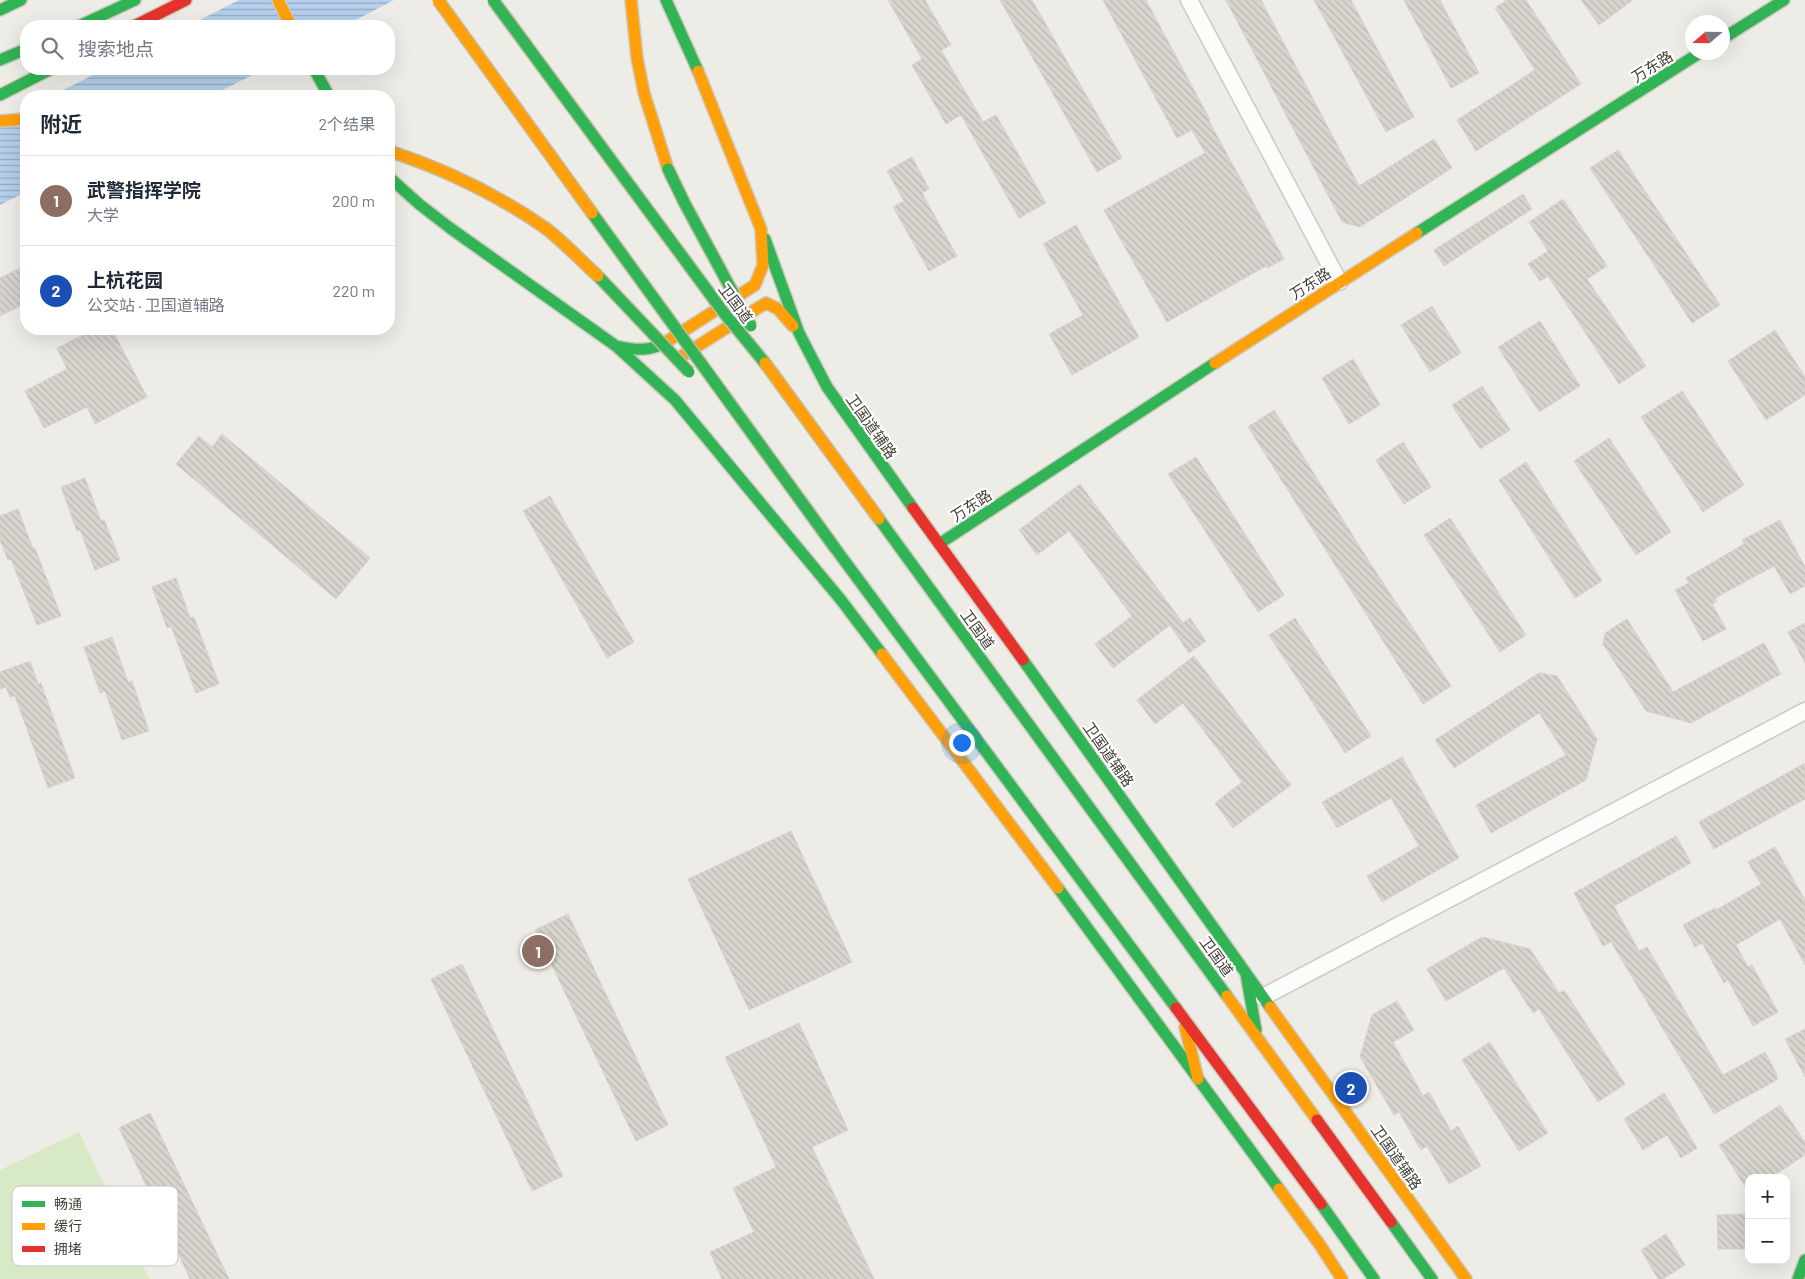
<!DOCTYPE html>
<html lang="zh">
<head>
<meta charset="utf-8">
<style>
  :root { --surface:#fff; --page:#f6f6f7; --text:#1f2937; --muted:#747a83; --line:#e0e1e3; --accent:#d93025 }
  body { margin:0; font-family:Barlow,"Noto Sans SC",sans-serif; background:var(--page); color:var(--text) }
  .controls { position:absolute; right:15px; bottom:15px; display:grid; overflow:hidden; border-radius:10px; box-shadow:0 5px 20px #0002 }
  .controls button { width:45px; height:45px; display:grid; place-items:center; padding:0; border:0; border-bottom:1px solid var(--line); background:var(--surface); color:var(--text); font:25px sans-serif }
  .compass { position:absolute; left:1685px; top:15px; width:45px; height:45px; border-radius:50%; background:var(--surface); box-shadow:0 5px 20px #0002; rotate:250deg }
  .you { position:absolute; left:961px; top:742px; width:18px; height:18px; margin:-12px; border:4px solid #fff; border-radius:50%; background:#1a73e8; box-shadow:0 0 0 8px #1a73e833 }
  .badge { display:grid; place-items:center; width:32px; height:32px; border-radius:50%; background:var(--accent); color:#fff; font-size:16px; font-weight:700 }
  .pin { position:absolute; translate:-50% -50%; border:2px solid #fff; box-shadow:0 1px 5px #0006 }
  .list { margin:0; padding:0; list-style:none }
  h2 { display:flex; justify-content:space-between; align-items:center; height:65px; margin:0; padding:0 20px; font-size:21px }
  h2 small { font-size:16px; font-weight:400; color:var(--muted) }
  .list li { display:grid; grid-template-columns:32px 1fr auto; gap:15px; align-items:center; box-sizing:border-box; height:90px; padding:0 20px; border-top:1px solid var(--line) }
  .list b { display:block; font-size:19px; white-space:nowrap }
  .list p { margin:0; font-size:16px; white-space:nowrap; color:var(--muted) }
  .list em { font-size:16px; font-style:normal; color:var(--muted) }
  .icon { flex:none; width:28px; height:28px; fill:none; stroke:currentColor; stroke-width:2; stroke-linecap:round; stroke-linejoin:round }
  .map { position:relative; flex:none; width:1805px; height:1279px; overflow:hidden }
  .search { position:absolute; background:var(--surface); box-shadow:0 5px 20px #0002; left:20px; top:20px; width:375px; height:55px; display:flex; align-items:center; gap:12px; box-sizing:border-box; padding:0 18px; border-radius:20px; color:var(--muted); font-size:19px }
  .panel { position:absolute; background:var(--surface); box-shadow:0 5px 20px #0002; left:20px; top:90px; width:375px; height:245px; border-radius:20px }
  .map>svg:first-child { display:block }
</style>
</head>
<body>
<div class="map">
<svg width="1805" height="1279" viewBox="0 0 1805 1279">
  <defs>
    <pattern id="water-rules" width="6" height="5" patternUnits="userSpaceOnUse" patternTransform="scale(1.25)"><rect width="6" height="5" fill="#b5d0ec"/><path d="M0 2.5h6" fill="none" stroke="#95aac0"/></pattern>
    <pattern id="building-back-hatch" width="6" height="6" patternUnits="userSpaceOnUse" patternTransform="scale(1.25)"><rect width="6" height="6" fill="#d7d5ce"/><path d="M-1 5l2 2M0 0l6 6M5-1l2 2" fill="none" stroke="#bab8b1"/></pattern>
  </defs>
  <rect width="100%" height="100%" fill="#eeece6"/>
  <!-- green -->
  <path fill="#d7e9c5" d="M79,1132L149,1279H0V1170Z"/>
  <!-- water -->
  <path fill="url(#water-rules)" d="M239,0H394L344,26H188Z
    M105,69H264L211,96H51Z
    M26,109V192L0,205V123Z"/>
  <!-- building -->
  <path fill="url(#building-back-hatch)" stroke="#d6d3cc" d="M888,0H925L951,45L941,50L983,122L996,115L1046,203L1019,218L961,115L946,124L912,65L922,59Z
    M1000,0H1032L1122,158L1097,172Z
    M1103,0H1146L1210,120L1209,121L1284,259L1267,268L1266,266L1167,322L1104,210L1205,153L1192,130L1177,138Z
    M1226,0H1261L1359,186L1434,139L1452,168L1360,227L1342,222Z
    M1314,0H1351L1414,117L1386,132Z
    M1404,0H1440L1479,73L1451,88Z
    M1507,0H1526L1581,84L1476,151L1457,120L1535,70L1495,8Z
    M1581,0H1633L1599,25Z
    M1618,150L1720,305L1692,323L1590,168Z
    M912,157L929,189L922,193L957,256L929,271L893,207L904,201L887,171Z
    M1523,194L1532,209L1444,266L1434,250Z
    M1563,199L1607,266L1587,279L1646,366L1619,384L1548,276L1540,281L1528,264L1548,251L1529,222Z
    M1076,225L1139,337L1072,375L1049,334L1083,315L1043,244Z
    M26,265V303L0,316V278Z
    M1432,306L1461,353L1430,372L1401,325Z
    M1540,321L1580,386L1539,412L1498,347Z
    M95,329H112L147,397L95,424L87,407L44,428L25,391L67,369L57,348Z
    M1775,330L1805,377V395L1766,420L1728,361Z
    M1353,359L1380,405L1349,424L1322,378Z
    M1482,386L1510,430L1480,449L1452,405Z
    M1682,391L1744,485L1703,512L1641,417Z
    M1274,410L1372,566L1451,686L1423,704L1248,427Z
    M222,434L370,558L336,599L176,464L199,436L212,447Z
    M1609,438L1671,532L1636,555L1574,461Z
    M1403,442L1431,487L1404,504L1376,460Z
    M1196,457L1284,595L1258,612L1168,474Z
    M1526,462L1602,581L1575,598L1499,480Z
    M85,478L101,521L104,519L120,560L95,570L80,530L77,531L61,487Z
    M1080,484L1183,623L1190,618L1206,641L1189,653L1170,625L1113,668L1095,644L1132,616L1069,531L1037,555L1019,530Z
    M550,496L634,642L607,658L523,511Z
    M18,509L33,549L35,548L61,616L37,625L11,559L8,560L0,540V516Z
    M1450,518L1526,635L1500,652L1424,535Z
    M1780,520L1805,567V586L1790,594L1774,566L1715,598L1717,601L1712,604L1726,629L1703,641L1675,590L1689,583L1686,578L1744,544L1742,540Z
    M176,578L190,618L194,617L219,684L196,693L171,626L167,628L152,587Z
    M1295,618L1371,736L1345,753L1269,635Z
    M1627,619L1673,692L1764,643L1781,674L1691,723L1646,711L1603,644L1605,633Z
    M1805,623V663L1788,632Z
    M112,637L128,682L132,681L149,731L122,740L105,691L100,693L84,647Z
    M1194,656L1291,785L1233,828L1215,803L1242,782L1183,703L1155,724L1137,700Z
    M30,661L38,684L41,683L75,778L48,788L15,696L10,697L6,687L0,689V672Z
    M1539,673L1557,676L1597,739L1586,780L1491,833L1476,805L1566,755L1539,713L1454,768L1435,740Z
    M1402,757L1459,858L1382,902L1367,876L1419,846L1391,798L1337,828L1322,802Z
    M1805,763V799L1714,849L1699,822Z
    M791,831L852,962L749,1010L688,879Z
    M1676,836L1691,863L1614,906L1639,951L1647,947L1723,1075L1765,1052L1777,1075V1080L1714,1114L1611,942L1603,946L1574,893Z
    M1775,847L1805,900V965L1780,919L1736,945L1748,967L1752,965L1778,1012L1753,1026L1728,980L1724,983L1702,943L1695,947L1683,925L1715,908L1716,910L1761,884L1748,862Z
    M568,914L668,1125L636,1141L535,930Z
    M1482,937L1530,949L1559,993L1564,990L1625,1084L1598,1102L1539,1009L1533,1013L1504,968L1446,1001L1427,969Z
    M462,964L563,1176L532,1191L431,979Z
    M1397,1001L1414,1030L1393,1042L1423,1096L1429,1092L1451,1131L1458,1126L1481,1166L1449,1184L1427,1146L1421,1150L1399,1112L1394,1115L1360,1057L1372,1015Z
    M799,1023L848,1130L812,1147L874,1279H722L710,1252L754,1232L733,1188L776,1167L725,1057Z
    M1805,1029V1077L1785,1039Z
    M1490,1042L1548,1133L1519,1151L1462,1060Z
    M1664,1093L1697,1148L1681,1158L1667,1135L1643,1150L1624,1119Z
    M1780,1105L1805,1142V1155L1770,1178H1749V1193L1719,1145Z
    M150,1113L229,1279H190L119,1128Z
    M1746,1214L1747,1249H1718L1717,1215Z
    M1666,1234L1685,1265L1663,1279H1658L1641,1250Z"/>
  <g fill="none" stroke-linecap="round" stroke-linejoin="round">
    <!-- street casing -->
    <g stroke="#cccac3" stroke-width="19">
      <path id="street" d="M1189,0L1339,282
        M1263,997L1805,711"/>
    </g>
    <!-- fast casing -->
    <g stroke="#cdcabd" stroke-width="14">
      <path id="fast" d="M666,0L698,71
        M0,10L21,0
        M79,26L135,0
        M1722,39L1784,0
        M0,60L26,49
        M314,69L329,96
        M0,95L51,69
        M389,177L419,204L450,228L616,346C633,350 651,352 666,342
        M1417,233L1701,52
        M765,239L799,333L827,387L913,508
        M616,346L675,400L841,600L882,654
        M879,519L1227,996
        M939,544L1215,363
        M835,548L1176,1008
        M1023,660L1270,1007
        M1058,888L1279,1189
        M1246,974L1256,1030
        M1321,1204L1374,1279
        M1391,1222L1432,1279
        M1798,1279L1805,1260"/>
    </g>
    <!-- slow casing -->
    <g stroke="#cdcabd" stroke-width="14">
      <path id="slow" d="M278,0L291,26
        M631,0L637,58L644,93L668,169
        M0,121L26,119
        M666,342L755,285L763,265L761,229L698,71
        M677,359L766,303L778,309L793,326
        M1215,363L1417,233
        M882,654L1058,888
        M1227,996L1317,1120
        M1270,1007L1466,1279
        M1185,1027L1198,1079
        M1279,1189L1320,1245L1342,1279"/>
    </g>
    <!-- jam casing -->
    <g stroke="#cdcabd" stroke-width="14">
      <path id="jam" d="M134,26L186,0
        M913,508L1023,660
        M1176,1008L1321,1204
        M1317,1120L1391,1222"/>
    </g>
    <!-- street -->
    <use href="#street" stroke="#fcfcfb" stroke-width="16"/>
    <!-- fast -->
    <use href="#fast" stroke="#30b455" stroke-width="11"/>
    <!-- slow -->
    <use href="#slow" stroke="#ff9f0a" stroke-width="11"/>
    <!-- jam -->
    <use href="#jam" stroke="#e5322d" stroke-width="11"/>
    <!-- fast-bridge casing -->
    <g stroke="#c5bca1" stroke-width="14" stroke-linecap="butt">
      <path id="fast-bridge" d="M493,0L724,313L765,363
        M668,169L685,204L751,326
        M592,213L835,548
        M598,276L689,372"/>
    </g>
    <!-- slow-bridge casing -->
    <g stroke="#c5bca1" stroke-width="14" stroke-linecap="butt">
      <path id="slow-bridge" d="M438,0L592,213
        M389,151C444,169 496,194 544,227C563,241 580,260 598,276
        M765,363L879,519"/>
    </g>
    <!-- fast-bridge -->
    <use href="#fast-bridge" stroke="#30b455" stroke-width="11"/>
    <!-- slow-bridge -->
    <use href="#slow-bridge" stroke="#ff9f0a" stroke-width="11"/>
  </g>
  <g text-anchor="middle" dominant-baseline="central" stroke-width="4.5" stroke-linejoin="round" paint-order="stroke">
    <!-- street labels -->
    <g font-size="15" fill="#423e33" stroke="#fff">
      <text transform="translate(1652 66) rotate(-32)">万东路</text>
      <text transform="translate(1310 283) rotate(-33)">万东路</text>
      <text transform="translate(736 303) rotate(53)">卫国道</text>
      <text transform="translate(872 426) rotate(55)">卫国道辅路</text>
      <text transform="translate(971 505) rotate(-33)">万东路</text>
      <text transform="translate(978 629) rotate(54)">卫国道</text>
      <text transform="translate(1109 754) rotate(55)">卫国道辅路</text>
      <text transform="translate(1217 956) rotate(54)">卫国道</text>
      <text transform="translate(1397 1157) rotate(55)">卫国道辅路</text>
    </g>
  </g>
  <!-- legend -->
  <rect x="12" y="1186" width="166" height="80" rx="8" fill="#fff" stroke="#c6c5c2" stroke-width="1"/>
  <rect x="22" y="1201" width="23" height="6" fill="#30b455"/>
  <rect x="22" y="1223" width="23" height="7" fill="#ff9f0a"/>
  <rect x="22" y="1246" width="23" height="6" fill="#e5322d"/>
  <g font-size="14" fill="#423e33">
    <text x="54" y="1209">畅通</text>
    <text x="54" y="1231">缓行</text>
    <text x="54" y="1254">拥堵</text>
  </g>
</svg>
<div class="controls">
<button>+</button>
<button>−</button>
</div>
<svg class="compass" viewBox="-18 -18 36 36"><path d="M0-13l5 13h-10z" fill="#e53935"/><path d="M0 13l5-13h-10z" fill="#747a83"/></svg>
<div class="you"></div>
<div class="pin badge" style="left:538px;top:951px;background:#8d6e63">1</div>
<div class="pin badge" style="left:1351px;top:1088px;background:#1a4fb4">2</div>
<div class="search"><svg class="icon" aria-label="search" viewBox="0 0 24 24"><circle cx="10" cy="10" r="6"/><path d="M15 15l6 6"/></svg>搜索地点</div>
<section class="panel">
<h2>附近<small>2个结果</small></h2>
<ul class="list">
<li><span class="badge" style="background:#8d6e63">1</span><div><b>武警指挥学院</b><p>大学</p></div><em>200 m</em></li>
<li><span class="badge" style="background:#1a4fb4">2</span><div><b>上杭花园</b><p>公交站 · 卫国道辅路</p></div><em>220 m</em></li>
</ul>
</section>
</div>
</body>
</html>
